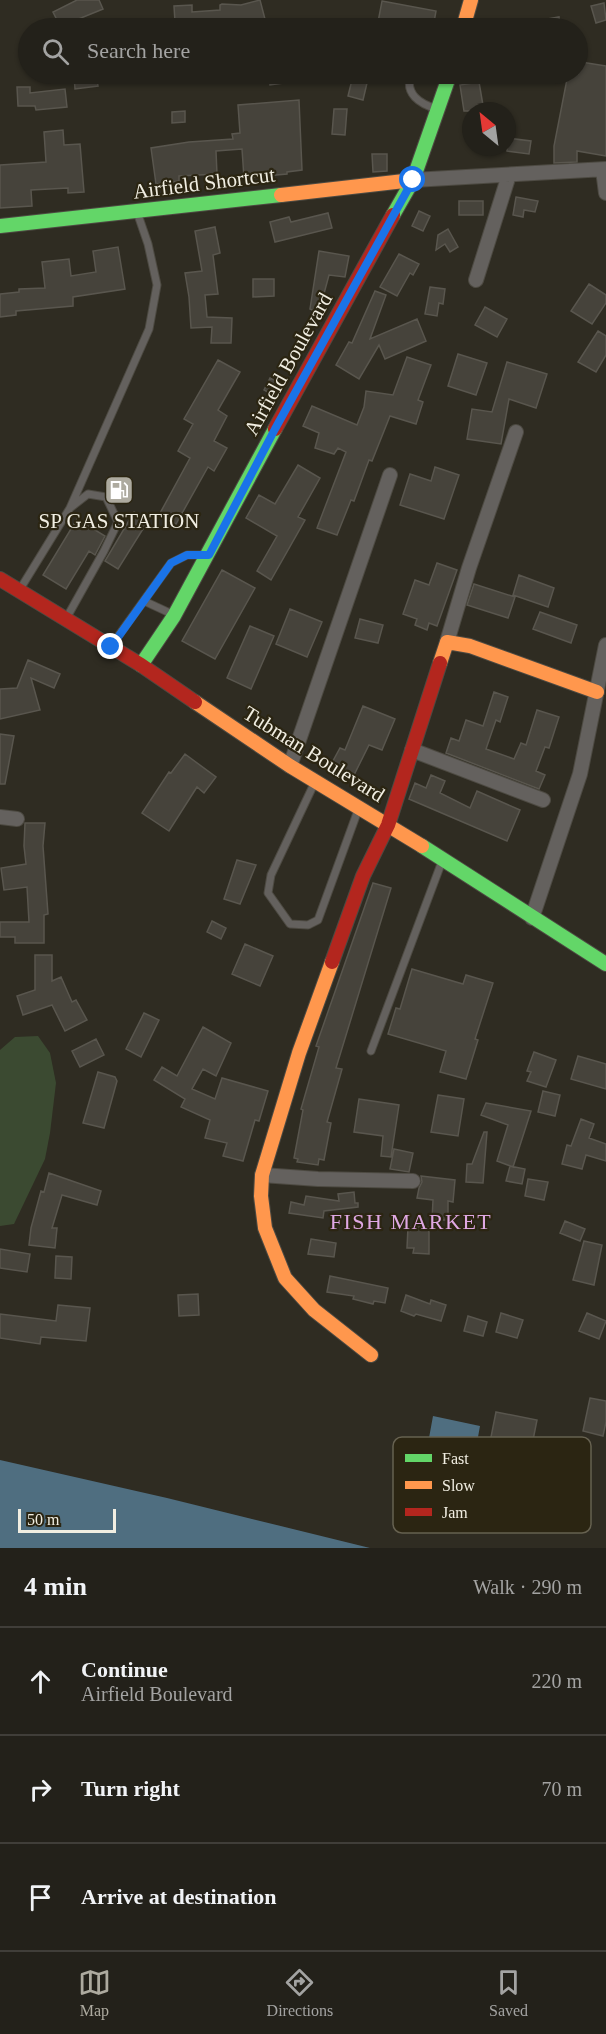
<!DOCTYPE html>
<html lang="en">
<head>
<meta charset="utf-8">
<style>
  :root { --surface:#23211a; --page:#2b2923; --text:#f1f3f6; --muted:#a3a3a2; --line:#403e39; --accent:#adaa9f }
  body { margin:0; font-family:Georgia,serif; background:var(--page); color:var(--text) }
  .compass { position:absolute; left:462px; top:102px; width:54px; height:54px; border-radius:50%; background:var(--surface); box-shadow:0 2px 4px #0004; rotate:331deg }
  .scale { position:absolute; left:18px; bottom:15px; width:98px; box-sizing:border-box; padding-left:6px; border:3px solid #f1eee2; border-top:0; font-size:16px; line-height:21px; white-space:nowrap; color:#f1eee2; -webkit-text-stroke:4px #2b2512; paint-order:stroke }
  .stop { position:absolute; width:18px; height:18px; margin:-14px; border:4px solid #1a73e8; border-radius:50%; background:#fff }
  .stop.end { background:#1a73e8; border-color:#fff; box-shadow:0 2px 6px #0008 }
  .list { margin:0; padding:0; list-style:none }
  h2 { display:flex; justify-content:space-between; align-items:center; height:78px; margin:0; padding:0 24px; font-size:26px }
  h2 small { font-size:20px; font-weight:400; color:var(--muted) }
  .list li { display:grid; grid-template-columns:39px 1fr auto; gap:18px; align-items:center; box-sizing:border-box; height:108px; padding:0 24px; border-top:2px solid var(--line) }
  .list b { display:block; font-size:22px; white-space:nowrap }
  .list p { margin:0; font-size:20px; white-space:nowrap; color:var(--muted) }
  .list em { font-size:20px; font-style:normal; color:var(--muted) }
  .icon { flex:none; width:33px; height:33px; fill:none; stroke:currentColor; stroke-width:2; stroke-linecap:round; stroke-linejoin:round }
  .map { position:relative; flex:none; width:606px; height:1548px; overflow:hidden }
  .search { position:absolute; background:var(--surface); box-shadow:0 2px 4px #0004; left:18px; right:18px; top:18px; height:66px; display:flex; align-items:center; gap:15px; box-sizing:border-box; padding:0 21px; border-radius:33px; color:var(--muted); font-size:22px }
  .sheet { height:402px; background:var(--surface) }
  nav { display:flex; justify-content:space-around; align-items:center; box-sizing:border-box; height:84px; border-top:2px solid var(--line); background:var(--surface); font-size:16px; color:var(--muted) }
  nav a { display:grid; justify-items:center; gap:3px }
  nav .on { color:var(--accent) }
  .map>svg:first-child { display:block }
</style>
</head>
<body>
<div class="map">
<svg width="606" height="1548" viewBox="0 0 606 1548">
  <rect width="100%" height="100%" fill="#2f2c22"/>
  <!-- green -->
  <path fill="#3b4a31" d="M38,1036L50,1053L56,1083L50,1133L45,1159L14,1224L0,1226V1050L15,1037Z"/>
  <!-- water -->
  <path fill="#4f6e80" d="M433,1416L480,1426L476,1448L429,1438Z
    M0,1460L167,1498L370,1548H0Z"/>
  <!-- building -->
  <path fill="#46433b" stroke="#59564e" stroke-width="1.5" d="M77,0H99L103,9L64,25L57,20L53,12Z
    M260,0L266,23L251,27L220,28V24L199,25V21L175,22L174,6L192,5V12L220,10V5L222,4L241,5Z
    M382,1L436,11L433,28L378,22Z
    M604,3L606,20L596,23L591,6Z
    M559,17L560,28H526V23Z
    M581,62L606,66V156L577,151V162L554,163V146L568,74H578Z
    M96,74L98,86L75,89L74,76Z
    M269,74H305V80L270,85Z
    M352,80L367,83L363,100L348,96Z
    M479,82L484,111H464L460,85Z
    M17,87H30V93L65,89L67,107L36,110L35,106H18Z
    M299,100L302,170L287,172V174L244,178L242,149L216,151L217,174L179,176V181L156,184L151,148L189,142L233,139L232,134L240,133L238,105Z
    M334,109H347L345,135L332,134Z
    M185,111V122L172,123V112Z
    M63,130L64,145L80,144L84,192L68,193V188L31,190L32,206L0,208V165L46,162L44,132Z
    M507,138L531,141L529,154L507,151Z
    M372,154H387V171L373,172Z
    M516,197L538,201L535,212L524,210L523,217L513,215Z
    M459,201H483V215H459Z
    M419,211L430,216L423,231L412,226Z
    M328,213L332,228L275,242L270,222L289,217L291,222Z
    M215,227L220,253L213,255L218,294L205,295L207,317L232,318L231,343H211L212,327L191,328L189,297L185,273L202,271L195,231Z
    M448,229L458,247L450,252L445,244L436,250L438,235Z
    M118,247L125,289L73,297V306L16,311V315L0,317V294L19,292V289L45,288L42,262L69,259L71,276L96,272L93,251Z
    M319,251L349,256L345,277L329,275L322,301L326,304L321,314L310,309Z
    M399,254L419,264L413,275L410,273L397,296L380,287Z
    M253,279H274V296L253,297Z
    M589,284L606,295V303L592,324L571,311Z
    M430,287L445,289L443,304L439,303L437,316L425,314Z
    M375,291L386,295L370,339L417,319L426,341L385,359L379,345L359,379L336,365L349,342L352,343Z
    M485,307L507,319L497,337L475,325Z
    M598,331L606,336V355L596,372L578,362Z
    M458,354L487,363L476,395L448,386Z
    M407,357L431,365L418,400L423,402L416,424L390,416L372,461L369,460L354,501L351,500L337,535L317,528L346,452L338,448L334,454L315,448L319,433L303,426L312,406L357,425L364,407L366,391L393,395Z
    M218,360L240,372L218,410L227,416L214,441L227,448L214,471L208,467L176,524L159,515L190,458L178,451L193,424L184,419Z
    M507,362L547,374L536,408L509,399L501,444L467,439L472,409L492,412Z
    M270,378L280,383L273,395L264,390Z
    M298,465L320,478L298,517L305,520L271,580L257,571L277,536L246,518L259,495L275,504Z
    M435,467L459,475L444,519L400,505L410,474L431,481Z
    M134,512L148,521L118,569L105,561Z
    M77,519L105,536L95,555L89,551L66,589L43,575Z
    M437,563L457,570L437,626L429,623L427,630L415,625L417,619L403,614L415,580L429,585Z
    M222,570L255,588L215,659L182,641Z
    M519,575L554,588L548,607L513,595Z
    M474,584L515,597L508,618L467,605Z
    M290,609L322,622L307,657L276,644Z
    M540,612L577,625L571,643L533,629Z
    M360,619L383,625L378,643L355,638Z
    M250,626L274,636L251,689L227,678Z
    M28,660L60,674L54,688L31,678L40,710L0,719V689L17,688Z
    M494,692L508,697L500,722L496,720L486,749L514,759L521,743L526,745L537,710L559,717L549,748L545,747L536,771L545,775L539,789L446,753L451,738L459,741L466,720L483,726Z
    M363,706L395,719L382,750L369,745L351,781L328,770L340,748L345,750Z
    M0,734L14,736L5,784H0Z
    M185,754L216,777L204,793L197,787L169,831L142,813L169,772L171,773Z
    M431,775L445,781L440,793L470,808L477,791L520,810L507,841L409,799L415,783L426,788Z
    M25,823H45L43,846L48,914L44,915V943H15V937H0V922H29L27,887L4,890L1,868L26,864L24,846Z
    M237,860L256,865L240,904L224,899Z
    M373,883L391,888L336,1068L342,1069L327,1122L331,1123L324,1160L319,1159L318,1165L297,1162L298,1159L294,1158L303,1110L301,1109L319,1047L316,1046Z
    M212,921L226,928L221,939L207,932Z
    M245,944L273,956L260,986L232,974Z
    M35,955H52V981L61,977L72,1002L76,1000L87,1020L65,1031L52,1005L23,1015L17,996L35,990Z
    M412,969L463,984L466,975L493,983L475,1039L478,1040L466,1079L440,1072L446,1051L388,1034L396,1008L400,1009Z
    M144,1013L159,1020L141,1057L126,1049Z
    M203,1027L231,1043L216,1076L203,1069L192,1089L215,1099L222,1078L268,1091L259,1121L255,1120L243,1161L223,1156L227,1143L205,1138L210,1120L181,1107L185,1099L154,1080L162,1067L177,1076Z
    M96,1039L104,1055L80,1067L72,1051Z
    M534,1052L556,1060L546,1087L527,1081L531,1072L527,1071Z
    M578,1056L606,1064V1089L571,1079Z
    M98,1072L115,1077L117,1081L104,1128L83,1123Z
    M543,1091L560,1095L555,1116L538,1112Z
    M438,1095L464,1099L458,1136L431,1132Z
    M359,1099L399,1105L391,1157L381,1156L383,1136L354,1132Z
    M486,1103L531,1111L513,1167L497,1161L508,1125L481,1115Z
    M581,1119L594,1124L589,1138L606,1144V1161L586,1155L582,1169L562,1164L567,1145L571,1146Z
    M484,1132H487L483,1183L466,1182L467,1164H472Z
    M394,1149L413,1153L409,1172L390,1169Z
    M510,1166L525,1169L522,1184L506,1181Z
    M49,1173L101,1191L97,1205L62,1195L52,1228H57L55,1248L29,1245L31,1228L41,1191L44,1192Z
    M421,1176L455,1180L453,1202L448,1201V1220H432L433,1200L417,1198L419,1188L422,1182Z
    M528,1179L548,1182L544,1200L525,1196Z
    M354,1192L355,1203H358V1207L324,1211L323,1218L289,1213L291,1202L304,1205L306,1196L339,1201L338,1194Z
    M565,1221L585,1229L580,1241L560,1233Z
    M408,1227H429V1254L413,1253L414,1248H407Z
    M311,1239L336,1243L334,1257L308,1254Z
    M584,1241L602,1245L594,1285L573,1280Z
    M0,1249L30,1254L27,1272L0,1268Z
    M56,1256L72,1257L71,1279L55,1278Z
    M330,1276L388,1288L385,1303L374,1301L373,1304L353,1299L354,1296L327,1292Z
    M198,1294L199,1315L179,1316L178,1295Z
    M406,1295L430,1304L431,1300L446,1305L441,1321L416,1314L414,1316L401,1311Z
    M58,1305L90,1308L86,1341L41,1337L40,1344L0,1338V1314L56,1321Z
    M501,1313L523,1320L517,1338L496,1332Z
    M587,1313L606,1321L599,1339L579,1331Z
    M468,1316L487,1322L483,1336L464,1331Z
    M590,1398L606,1401V1422L603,1436L583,1431Z
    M496,1412L537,1420L526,1475L567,1488L561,1506L507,1489L514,1467L486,1462Z"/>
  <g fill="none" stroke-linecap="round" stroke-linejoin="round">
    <!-- lane casing -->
    <g stroke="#4d4a42" stroke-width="9">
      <path id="lane" d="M411,74C404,94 420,104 437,109
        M70,508L149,329L157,285L148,244L137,212
        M22,586L70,508L88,494L106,497L118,522L104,551L67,617
        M144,601L172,614
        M114,642L171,563L187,555H205
        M313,786L271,875L268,893L290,924L308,925L318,920L357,813
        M371,1051L441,864"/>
    </g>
    <!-- street casing -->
    <g stroke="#4d4a42" stroke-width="16">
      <path id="street" d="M603,170L606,193
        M413,180L606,169
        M476,280L509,175
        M447,642L469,568L516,432
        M412,750L543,800
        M290,766L390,475
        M0,817L17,819
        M532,918L580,774L606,645
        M262,1175L318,1179L413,1181"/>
    </g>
    <!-- fast casing -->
    <g stroke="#4d4a42" stroke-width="16">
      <path id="fast" d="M393,215L413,180L450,74
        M0,226L281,195
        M141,665L174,616L275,429
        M422,846L606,964"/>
    </g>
    <!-- slow casing -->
    <g stroke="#4d4a42" stroke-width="16">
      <path id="slow" d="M463,28L471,0
        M281,195L413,180
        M440,663L447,642L470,646L597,692
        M195,702L290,766L422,846
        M332,962L299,1053L262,1175L261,1196L265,1228L285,1278L314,1310L371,1355"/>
    </g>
    <!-- jam casing -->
    <g stroke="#4d4a42" stroke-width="16">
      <path id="jam" d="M275,429L393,215
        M0,579L141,665L195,702
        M332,962L363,876L388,825L440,663"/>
    </g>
    <!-- lane -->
    <use href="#lane" stroke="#64615e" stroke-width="7"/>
    <!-- street -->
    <use href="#street" stroke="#64615e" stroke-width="14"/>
    <!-- fast -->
    <use href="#fast" stroke="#63d668" stroke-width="14"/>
    <!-- slow -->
    <use href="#slow" stroke="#ff974d" stroke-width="14"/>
    <!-- jam -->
    <use href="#jam" stroke="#b3261e" stroke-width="14"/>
  </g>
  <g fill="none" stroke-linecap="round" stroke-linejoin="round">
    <!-- route -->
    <path stroke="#1a73e8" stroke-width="8" d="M111,647L171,563L187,555H209L275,429L413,180"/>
  </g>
  <!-- icons -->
  <defs>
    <g id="fuel-square" transform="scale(1.5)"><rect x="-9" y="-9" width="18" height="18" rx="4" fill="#adaa9f" stroke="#2b2512"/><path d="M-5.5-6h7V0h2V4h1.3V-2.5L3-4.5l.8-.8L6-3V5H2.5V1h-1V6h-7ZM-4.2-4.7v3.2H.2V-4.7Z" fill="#fff"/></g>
  </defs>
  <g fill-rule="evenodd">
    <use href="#fuel-square" x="119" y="490"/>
  </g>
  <g text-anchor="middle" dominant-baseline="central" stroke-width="4.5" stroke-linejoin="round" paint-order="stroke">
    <!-- street labels -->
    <g font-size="21" fill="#f1eee2" stroke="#2b2512">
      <text transform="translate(204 183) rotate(-7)">Airfield Shortcut</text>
      <text transform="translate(288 364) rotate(-61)">Airfield Boulevard</text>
      <text transform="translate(314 754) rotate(32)">Tubman Boulevard</text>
    </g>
    <!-- poi labels -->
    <g font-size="21" fill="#f1eee2" stroke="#2b2512">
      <text x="119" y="521">SP GAS STATION</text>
    </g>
    <!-- neighbourhood labels -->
    <g font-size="22" letter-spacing="1.5" fill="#dfa8e3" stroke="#2b2512">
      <text x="411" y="1221">FISH MARKET</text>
    </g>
  </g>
  <!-- legend -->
  <rect x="393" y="1437" width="198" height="96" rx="9" fill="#2b2512" stroke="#666150" stroke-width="1.5"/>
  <rect x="405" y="1454" width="27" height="8" fill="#63d668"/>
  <rect x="405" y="1481" width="27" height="8" fill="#ff974d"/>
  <rect x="405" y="1508" width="27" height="8" fill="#b3261e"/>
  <g font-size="16" fill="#f1eee2">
    <text x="442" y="1464">Fast</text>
    <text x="442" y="1491">Slow</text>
    <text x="442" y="1518">Jam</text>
  </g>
</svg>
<svg class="compass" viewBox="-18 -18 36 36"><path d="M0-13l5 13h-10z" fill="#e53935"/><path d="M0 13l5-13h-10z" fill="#a3a3a2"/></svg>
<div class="scale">50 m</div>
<div class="stop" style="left:413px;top:180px"></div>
<div class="stop end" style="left:111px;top:647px"></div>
<div class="search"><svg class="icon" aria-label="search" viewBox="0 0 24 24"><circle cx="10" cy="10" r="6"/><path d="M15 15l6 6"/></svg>Search here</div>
</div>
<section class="sheet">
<h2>4 min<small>Walk · 290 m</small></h2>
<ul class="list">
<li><svg class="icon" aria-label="ahead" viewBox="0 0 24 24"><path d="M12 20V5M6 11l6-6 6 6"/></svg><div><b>Continue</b><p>Airfield Boulevard</p></div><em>220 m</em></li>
<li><svg class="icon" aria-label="right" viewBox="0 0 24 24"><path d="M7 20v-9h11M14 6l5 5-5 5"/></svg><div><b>Turn right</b></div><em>70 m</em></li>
<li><svg class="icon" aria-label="arrive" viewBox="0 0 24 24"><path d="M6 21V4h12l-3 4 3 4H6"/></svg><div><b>Arrive at destination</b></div></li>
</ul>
</section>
<nav>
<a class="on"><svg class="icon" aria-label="map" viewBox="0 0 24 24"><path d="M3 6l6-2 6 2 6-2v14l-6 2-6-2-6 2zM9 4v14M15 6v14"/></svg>Map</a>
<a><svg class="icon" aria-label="directions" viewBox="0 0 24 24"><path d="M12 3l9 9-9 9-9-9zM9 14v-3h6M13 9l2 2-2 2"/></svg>Directions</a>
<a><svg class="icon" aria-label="saved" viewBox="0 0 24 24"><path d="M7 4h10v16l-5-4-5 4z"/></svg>Saved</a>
</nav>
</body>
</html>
